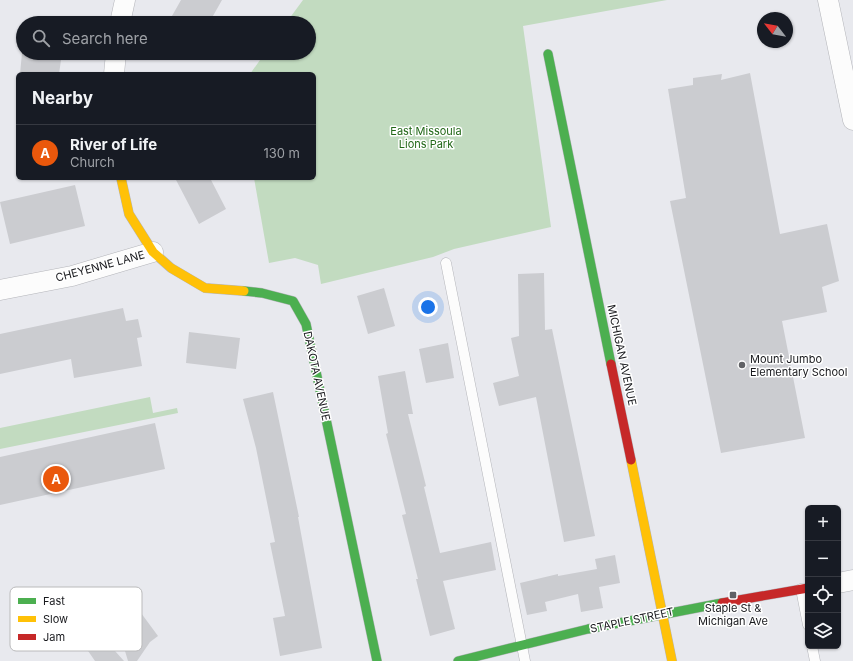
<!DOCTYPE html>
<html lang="en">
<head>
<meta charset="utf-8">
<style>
  :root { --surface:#171b24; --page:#242831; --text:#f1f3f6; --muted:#9ea1a6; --line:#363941; --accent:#ea580c }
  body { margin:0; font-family:Inter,sans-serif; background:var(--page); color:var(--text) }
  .controls { position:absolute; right:12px; bottom:12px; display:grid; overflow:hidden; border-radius:6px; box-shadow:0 1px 3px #0004 }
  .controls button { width:36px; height:36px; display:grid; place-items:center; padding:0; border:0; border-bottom:1px solid var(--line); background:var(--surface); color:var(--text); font:20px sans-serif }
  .compass { position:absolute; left:757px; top:12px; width:36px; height:36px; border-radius:50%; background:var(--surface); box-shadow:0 1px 3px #0004; rotate:301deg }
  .you { position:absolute; left:428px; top:307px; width:14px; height:14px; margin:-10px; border:3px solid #fff; border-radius:50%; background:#1a73e8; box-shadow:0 0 0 6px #1a73e833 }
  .badge { display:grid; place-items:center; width:26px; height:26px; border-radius:50%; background:var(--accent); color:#fff; font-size:13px; font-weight:700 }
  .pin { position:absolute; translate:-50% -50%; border:2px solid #fff; box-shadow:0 1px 4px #0006 }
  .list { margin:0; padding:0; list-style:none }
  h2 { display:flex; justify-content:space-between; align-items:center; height:52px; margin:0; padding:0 16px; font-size:17px }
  h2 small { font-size:13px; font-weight:400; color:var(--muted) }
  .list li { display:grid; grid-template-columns:26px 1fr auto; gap:12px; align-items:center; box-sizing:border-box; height:56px; padding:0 16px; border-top:1px solid var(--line) }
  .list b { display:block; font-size:15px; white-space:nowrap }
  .list p { margin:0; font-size:13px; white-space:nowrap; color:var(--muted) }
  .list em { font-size:13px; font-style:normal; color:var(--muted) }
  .icon { flex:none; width:22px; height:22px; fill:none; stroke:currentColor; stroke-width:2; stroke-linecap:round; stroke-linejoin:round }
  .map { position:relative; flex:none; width:853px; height:661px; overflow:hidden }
  .search { position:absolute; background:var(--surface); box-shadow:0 1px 3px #0004; left:16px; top:16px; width:300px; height:44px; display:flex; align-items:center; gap:10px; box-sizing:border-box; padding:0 14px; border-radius:22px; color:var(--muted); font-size:15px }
  .panel { position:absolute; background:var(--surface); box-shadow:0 1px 3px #0004; left:16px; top:72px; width:300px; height:108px; border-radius:6px }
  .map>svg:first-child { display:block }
</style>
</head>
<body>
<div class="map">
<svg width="853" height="661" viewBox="0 0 853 661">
  <rect width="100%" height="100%" fill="#e8e9ee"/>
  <!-- green -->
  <path fill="#c2dbc0" d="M303,0H667L523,26L551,227L454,249L433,257L321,284L318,265L295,258L269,263L254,178H314V74H250L265,53H309V23H286Z
    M150,397L153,413L177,408L178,413L0,449V428Z"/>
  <!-- building -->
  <path fill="#cbccd0" d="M181,0H222L209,23H168Z
    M22,53H62L59,74H20Z
    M750,73L780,234L827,224L839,281L822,287L827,312L782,321L805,438L721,453L670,201L686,198L668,89L693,85V78L722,74L721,80Z
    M175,178H210L226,209L199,224Z
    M75,185L85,226L10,244L0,202Z
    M544,273L545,330L552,329L595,536L564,542L536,397L499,406L493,383L519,376L511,338L519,336L518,274Z
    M384,288L395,326L368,334L357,296Z
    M123,308L126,321L138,319L142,337L137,338L142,366L74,378L71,359L0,374V334Z
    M189,332L240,338L236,369L186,363Z
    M448,343L454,378L426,383L419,349Z
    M405,371L413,414H408L426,486L424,487L440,553L491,542L496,570L443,581L455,629L430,636L416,579H418L402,515L406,514L386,434L388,433L378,376Z
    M273,392L299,517H298L322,648L280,656L273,618L285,616L270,543L275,542L256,448L243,399Z
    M155,423L165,469L0,505V457Z
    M615,555L620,583L599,587L603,608L581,612L578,594L545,602L547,611L527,615L520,583L558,574V576L597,569L595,559Z
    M130,598L158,636L150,642L137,661H128L113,611Z
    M72,603L124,661H95L86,648Z"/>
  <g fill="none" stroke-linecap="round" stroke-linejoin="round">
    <!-- lane casing -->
    <g stroke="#b4b5ba" stroke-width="11">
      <path id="lane" d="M446,263L525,661
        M801,589L808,625
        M812,646L815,661"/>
    </g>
    <!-- street casing -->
    <g stroke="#b4b5ba" stroke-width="21">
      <path id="street" d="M828,0L853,120
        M120,23L125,0
        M114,74L116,53
        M0,290L72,276L153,252
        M838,583L853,580"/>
    </g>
    <!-- fast casing -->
    <g stroke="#b4b5ba" stroke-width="10">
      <path id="fast" d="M548,54L611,364
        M244,291L262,293L293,301L306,324L377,661
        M458,661L588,629L722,603"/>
    </g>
    <!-- slow casing -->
    <g stroke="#b4b5ba" stroke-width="10">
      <path id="slow" d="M121,178L129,214L153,252L171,268L205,288L244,291
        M631,460L672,661"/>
    </g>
    <!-- jam casing -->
    <g stroke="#b4b5ba" stroke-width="10">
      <path id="jam" d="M611,364L631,460
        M722,603L808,588"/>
    </g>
    <!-- lane -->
    <use href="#lane" stroke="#fcfcfc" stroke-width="10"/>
    <!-- street -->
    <use href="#street" stroke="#fcfcfc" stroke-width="20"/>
    <!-- fast -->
    <use href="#fast" stroke="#4caf50" stroke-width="9"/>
    <!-- slow -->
    <use href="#slow" stroke="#ffc107" stroke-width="9"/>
    <!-- jam -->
    <use href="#jam" stroke="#c62828" stroke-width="9"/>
  </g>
  <!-- markers -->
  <g fill="#616266" stroke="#fff" stroke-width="1.5">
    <circle cx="742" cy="365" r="4"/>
    <rect x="729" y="591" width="8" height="8" rx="2"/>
  </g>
  <g text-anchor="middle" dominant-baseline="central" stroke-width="3" stroke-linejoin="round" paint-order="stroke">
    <!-- park labels -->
    <g font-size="11" fill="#226818" stroke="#fff">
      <text x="426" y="131">East Missoula<tspan x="426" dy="13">Lions Park</tspan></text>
    </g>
    <!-- street labels -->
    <g font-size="11" fill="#18191d" stroke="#fff">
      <text transform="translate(100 266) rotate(-15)">CHEYENNE LANE</text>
      <text transform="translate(622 355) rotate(78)">MICHIGAN AVENUE</text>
      <text transform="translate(317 376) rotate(78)">DAKOTA AVENUE</text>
      <text transform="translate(632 620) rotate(-12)">STAPLE STREET</text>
    </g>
    <!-- poi labels -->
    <g font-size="11" fill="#18191d" stroke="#fff" text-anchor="start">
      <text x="750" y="359">Mount Jumbo<tspan x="750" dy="13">Elementary School</tspan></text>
      <text x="733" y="608" text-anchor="middle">Staple St &amp;<tspan x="733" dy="13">Michigan Ave</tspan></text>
    </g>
  </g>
  <!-- legend -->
  <rect x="10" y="587" width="132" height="64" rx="6" fill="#fff" stroke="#bababb" stroke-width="1"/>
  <rect x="18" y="598" width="18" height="6" fill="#4caf50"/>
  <rect x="18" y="616" width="18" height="6" fill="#ffc107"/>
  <rect x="18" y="634" width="18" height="6" fill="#c62828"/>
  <g font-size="11" fill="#18191d">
    <text x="43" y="605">Fast</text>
    <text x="43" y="623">Slow</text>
    <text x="43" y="641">Jam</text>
  </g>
</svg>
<div class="controls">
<button>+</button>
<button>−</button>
<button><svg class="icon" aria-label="locate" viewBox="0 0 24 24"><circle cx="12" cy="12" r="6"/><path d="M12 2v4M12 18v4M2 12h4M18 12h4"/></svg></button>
<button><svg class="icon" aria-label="layers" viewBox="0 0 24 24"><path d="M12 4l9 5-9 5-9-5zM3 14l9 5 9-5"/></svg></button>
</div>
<svg class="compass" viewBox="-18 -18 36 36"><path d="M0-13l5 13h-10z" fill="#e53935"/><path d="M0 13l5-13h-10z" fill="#9ea1a6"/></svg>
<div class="you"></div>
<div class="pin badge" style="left:56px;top:479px">A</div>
<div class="search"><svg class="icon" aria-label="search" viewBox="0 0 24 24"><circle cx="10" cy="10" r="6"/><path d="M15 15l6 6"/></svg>Search here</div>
<section class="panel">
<h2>Nearby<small></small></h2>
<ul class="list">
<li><span class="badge">A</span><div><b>River of Life</b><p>Church</p></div><em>130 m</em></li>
</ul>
</section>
</div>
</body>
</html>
